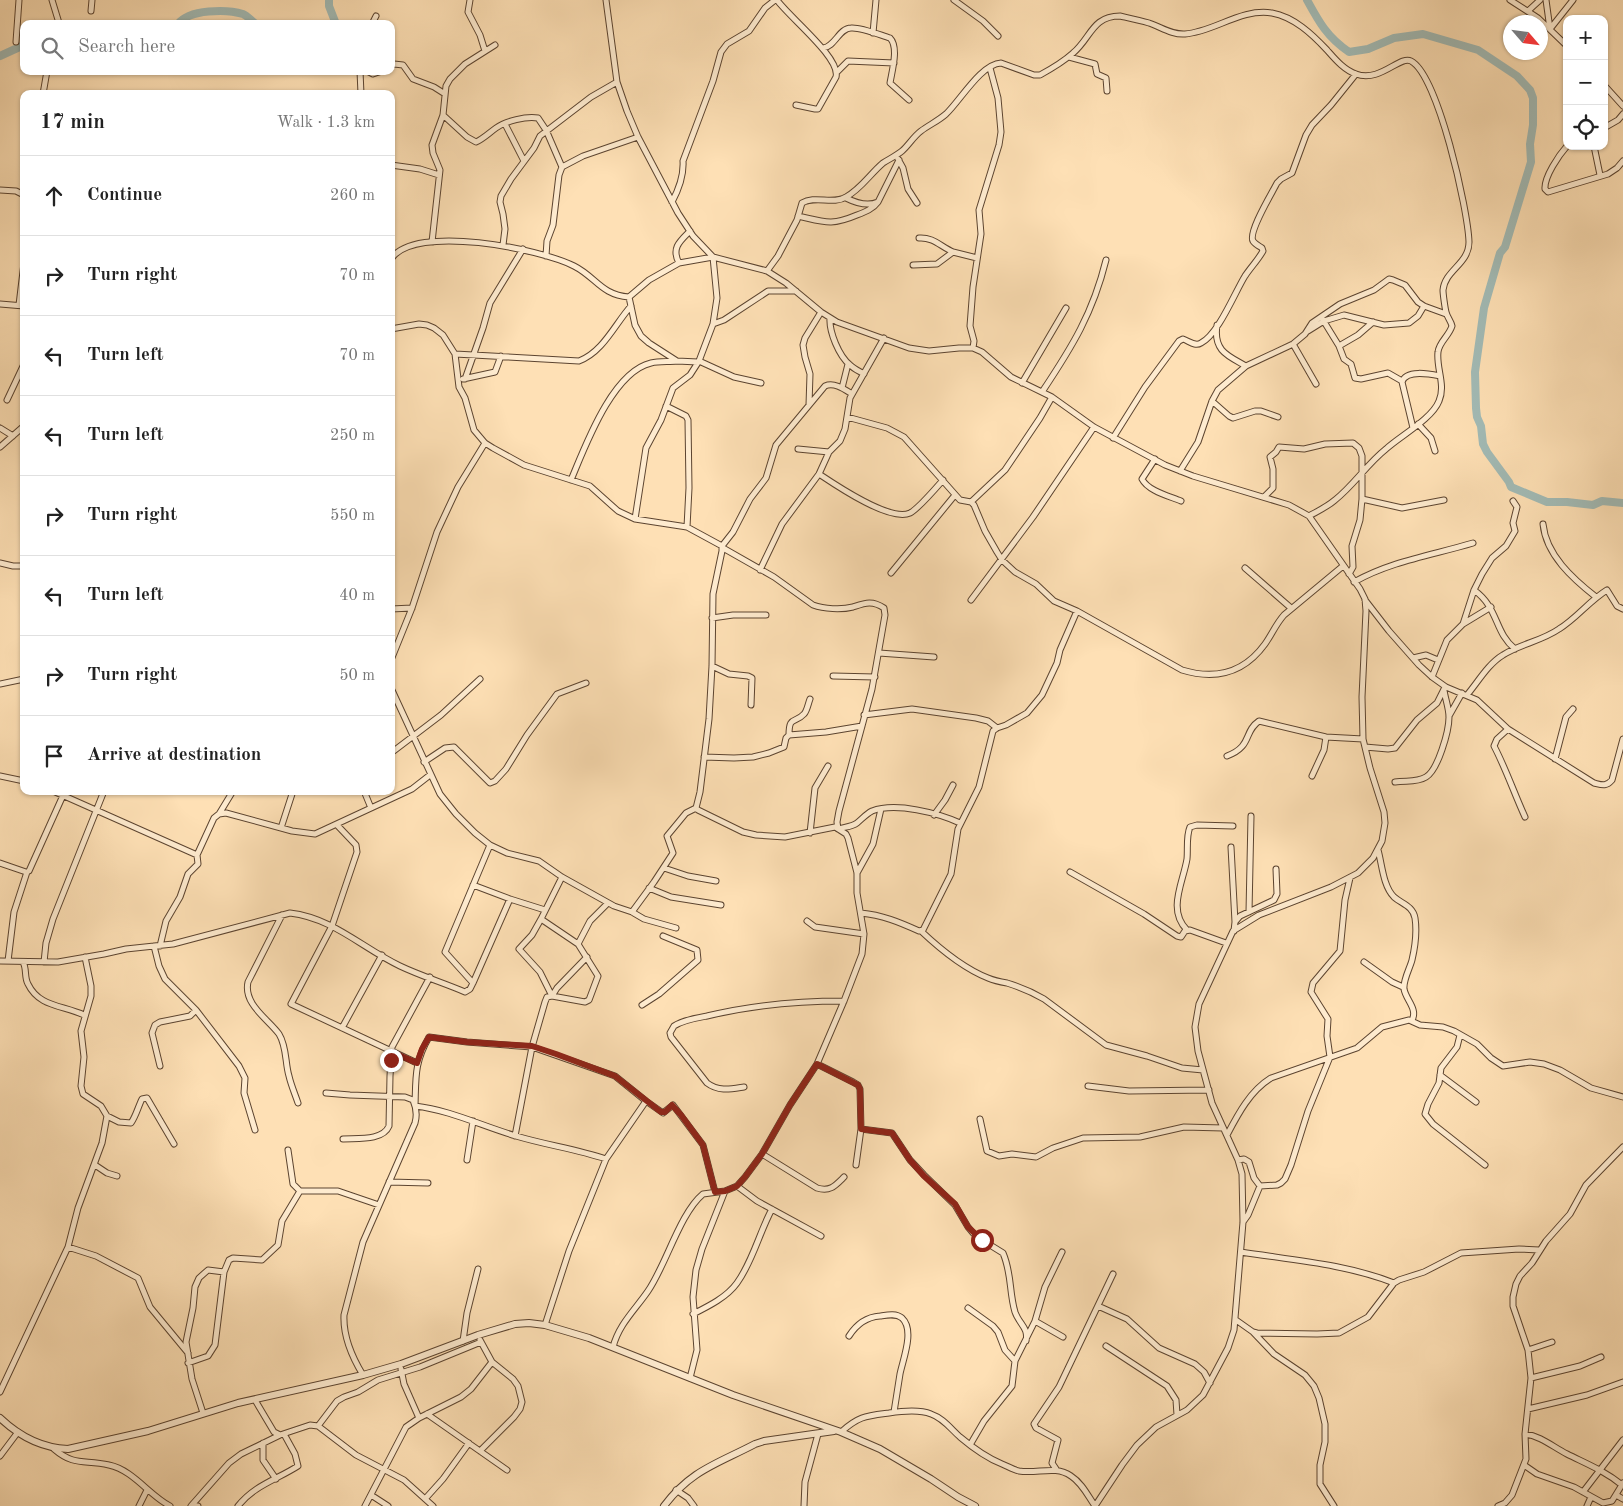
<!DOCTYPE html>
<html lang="en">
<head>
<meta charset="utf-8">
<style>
  :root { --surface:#fff; --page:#f2f2f2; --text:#222; --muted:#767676; --line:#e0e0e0 }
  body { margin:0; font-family:"Old Standard TT",serif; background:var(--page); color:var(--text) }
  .controls { position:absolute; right:15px; top:15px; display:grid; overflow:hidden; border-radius:10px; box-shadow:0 1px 4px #0004 }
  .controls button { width:45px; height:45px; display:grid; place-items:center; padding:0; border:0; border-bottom:1px solid var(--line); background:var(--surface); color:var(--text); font:25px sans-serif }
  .compass { position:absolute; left:1503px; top:15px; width:45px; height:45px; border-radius:50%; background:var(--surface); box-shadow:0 1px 4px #0004; rotate:118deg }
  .stop { position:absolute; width:15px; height:15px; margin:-11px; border:4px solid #8f2418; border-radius:50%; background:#fff }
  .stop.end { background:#8f2418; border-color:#fff; box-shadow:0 1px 5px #0008 }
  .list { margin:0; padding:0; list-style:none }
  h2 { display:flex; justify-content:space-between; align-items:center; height:65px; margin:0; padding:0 20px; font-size:21px }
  h2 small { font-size:16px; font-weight:400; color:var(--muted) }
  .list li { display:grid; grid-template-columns:32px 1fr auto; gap:15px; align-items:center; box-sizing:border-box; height:80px; padding:0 20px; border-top:1px solid var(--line) }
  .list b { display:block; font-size:19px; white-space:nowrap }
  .list em { font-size:16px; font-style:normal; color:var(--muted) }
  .icon { flex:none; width:28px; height:28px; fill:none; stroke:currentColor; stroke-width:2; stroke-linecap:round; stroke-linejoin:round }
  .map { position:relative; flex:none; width:1623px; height:1506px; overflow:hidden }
  .search { position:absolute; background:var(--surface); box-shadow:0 1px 4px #0004; left:20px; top:20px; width:375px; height:55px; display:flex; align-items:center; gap:12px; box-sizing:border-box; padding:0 18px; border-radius:10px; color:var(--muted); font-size:19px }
  .panel { position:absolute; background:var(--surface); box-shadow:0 1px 4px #0004; left:20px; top:90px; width:375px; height:705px; border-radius:10px }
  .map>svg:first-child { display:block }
</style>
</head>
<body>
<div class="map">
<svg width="1623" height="1506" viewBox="0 0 1623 1506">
  <rect width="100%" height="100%" fill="#fee0b5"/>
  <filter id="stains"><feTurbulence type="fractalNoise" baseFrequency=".004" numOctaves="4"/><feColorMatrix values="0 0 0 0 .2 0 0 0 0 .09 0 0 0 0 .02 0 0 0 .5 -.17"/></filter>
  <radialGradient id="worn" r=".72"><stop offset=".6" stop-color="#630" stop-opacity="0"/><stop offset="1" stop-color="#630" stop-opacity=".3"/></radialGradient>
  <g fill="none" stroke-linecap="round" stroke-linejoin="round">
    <!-- river -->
    <path stroke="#a2bbb6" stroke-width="8" d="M329,0V6L336,24
      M1307,0C1319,22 1327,37 1349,52L1368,49L1394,38L1423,34L1478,50L1517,76L1530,90L1533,98V125L1530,144L1531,162L1505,247L1500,253L1484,308L1475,372L1476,408L1477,417L1481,426L1483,444L1487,452L1509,482L1511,487L1547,502H1567L1593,505L1602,501L1623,503
      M178,24C189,9 227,9 243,14C248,16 251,21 256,24
      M0,56L24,45"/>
    <!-- minor casing -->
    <g stroke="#5c4430" stroke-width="7">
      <path id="minor" d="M52,0L59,23
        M470,0L468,12L480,35L485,51
        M606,0L617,82L627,111L638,137L678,213L693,236L713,257L767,271L786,283L821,312L837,322L909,348L929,351L959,348H973L982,352L1011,377L1052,397L1094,427L1165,465L1193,476L1289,505L1309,516L1360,589L1365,599L1366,611L1362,697L1363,739L1370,768L1384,812L1385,823L1382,841L1373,858L1358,873L1331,887L1259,915L1233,931L1199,1004L1195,1027L1198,1051L1212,1103L1238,1160L1242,1174L1243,1222L1234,1330L1228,1348L1203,1395L1187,1410L1156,1427L1137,1445L1122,1465L1095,1506C1088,1496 1082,1483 1071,1476C1055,1465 1038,1474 1019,1471C1014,1470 1007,1466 1002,1464C987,1458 973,1448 960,1437C951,1429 943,1418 931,1414C919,1409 902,1411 889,1413C866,1416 859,1416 841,1432
        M777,0C789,17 841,58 836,77L818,109H815L796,105
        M954,0L983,21L998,36
        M1510,0L1538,18L1567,46
        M1546,0L1550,29
        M91,11L92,0
        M1528,11L1540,0
        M372,24L376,16
        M1550,29L1573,0
        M873,33L876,0
        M16,42L19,0
        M823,48C835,47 839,28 851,28C861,27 880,35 890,38C899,47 892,71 890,83L909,100
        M1069,57L1095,64L1097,74L1106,78L1107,91
        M391,66L394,64L403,65L413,79L434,87L445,94
        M360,71L361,94
        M367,71L373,74L382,71
        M837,72L848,61L894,63
        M1604,85L1623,106
        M43,94L47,71
        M443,115L467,137L476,142C483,139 489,133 496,128C506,121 526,116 538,118L546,130L562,167
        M505,124L524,161
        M1604,128L1618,120L1623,114
        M1567,146C1559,155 1544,177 1545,189L1548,192L1608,174L1617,168L1623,161
        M1594,146L1600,175
        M898,159L903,168L908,189L917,203
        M391,165L420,169L439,175
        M0,190L16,191L24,195
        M846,198C856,203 867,207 878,202L899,160
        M672,202C679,189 684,176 683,161L713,81L721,52L727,44L749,31L765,8L775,0
        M798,216C825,222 831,226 857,215C865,212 873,209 878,202
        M919,238C933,237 940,246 953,252
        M432,242L440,170L433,153L432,145L443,115L446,86L450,79L465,64L495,45
        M503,245L505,229L503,214L500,202L501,196L511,179L534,148L540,136L591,97L617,82
        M546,256L547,241L553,225L559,175L562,167L583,156L638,137
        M391,259C415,223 540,249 574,266C596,277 601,295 629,297L649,280L679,263L713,257L717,298L713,324L699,361L690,375L673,388L661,420L646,448L635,519
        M679,263C671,248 680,241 690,231
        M913,265L937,264L953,252L977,258
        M767,271L778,256L797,220L802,203C815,195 833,205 846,197C861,189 870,174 883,163C889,159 896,156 902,151C909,145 913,137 921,131C929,125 938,121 946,114C960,101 981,64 1001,63L1034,75H1040C1051,69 1063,62 1073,53C1091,38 1092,16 1120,16C1129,18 1139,20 1149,23C1161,27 1172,35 1185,34C1214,32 1241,8 1272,13C1294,17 1312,34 1327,50C1335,59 1344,70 1356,74C1380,83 1400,55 1411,61C1438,75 1468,210 1469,242C1469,264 1445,270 1443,290C1443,294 1445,308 1446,312C1447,317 1451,321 1452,326C1449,336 1439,342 1438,352C1436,368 1446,385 1439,401C1432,419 1400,436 1386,449C1367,464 1354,485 1335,500C1327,507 1318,511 1309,516
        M629,297L635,325L641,336L649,343L677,361L698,362
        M0,304L24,306
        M19,305L24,263
        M830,318C829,332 839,356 850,365C854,369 859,371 864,374
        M1323,320L1339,346L1344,359L1351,364L1355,378L1361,379L1388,373L1402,381
        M713,324L724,320L768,291H796
        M1217,325C1213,351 1228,356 1246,366
        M391,329L419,324L427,325L434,328L443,335L455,354L459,387L465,398L474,430L485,443L493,448L524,465L590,486L618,511L635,519L687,527L722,546V551L713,594L712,666L709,719L700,792L696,808L698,810L743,832L756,835L785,837L835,827L846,834L848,838L857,873V893L864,934L862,954L844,1001L817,1064L790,1105L762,1154L745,1177L737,1186L725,1191L703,1194C680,1213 666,1265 648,1291C635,1310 619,1324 613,1347
        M1308,331L1324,321L1344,315L1384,325L1409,323L1418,316L1424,306
        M1293,344L1316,384
        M1339,346L1358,335L1373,322
        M973,348L974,341L970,326L973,287L981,234L979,210L999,145L1001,132L998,98L990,68
        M455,354L579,361C603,352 615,324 631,306
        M699,361L734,377L761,383
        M463,379L495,372L501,356
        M465,379L483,328L490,303L523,249
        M1022,383L1066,308
        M842,388L848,364
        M1042,392C1072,347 1093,313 1106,260
        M7,400L24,364
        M1212,401L1229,416L1233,418L1255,411H1261L1278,417
        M809,405L810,374L805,357L803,345L805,338L821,312
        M666,406L686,416L688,420L689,488L687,527
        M847,417L887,428L904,437L960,500L971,502L974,505L985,531L997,552L1002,560L1015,572L1036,584L1054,601L1077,611L1182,670C1215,680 1244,673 1265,644C1272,634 1276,624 1284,615L1343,566
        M1418,424L1431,438L1435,451
        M0,428L13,436
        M1413,428L1402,382C1406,369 1430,374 1440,376
        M391,429V435
        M1113,438L1145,387L1179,341L1183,339C1189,341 1195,347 1201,343C1218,335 1235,292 1245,276C1251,267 1258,260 1263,251L1262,248C1259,246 1255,244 1253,241C1248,232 1272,193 1277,183L1281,179L1292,173L1306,135L1312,125L1331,105L1356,74
        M0,447L24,426
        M798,449L829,452L840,441L845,429L850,398L884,338
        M1155,459L1142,479C1148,491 1169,496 1181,501
        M1180,471L1198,442L1212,401L1218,390L1246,366L1293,344L1305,334L1312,323L1340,304L1374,290L1389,279L1393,280L1405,285L1418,302L1424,306L1446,314
        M819,474C837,486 890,522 910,513C918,509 936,488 943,480
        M571,480C585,447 612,372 651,363C659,361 669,362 677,361
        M1264,497L1273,488V469L1270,457L1276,452L1279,447L1304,449L1325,444L1353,443L1359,448L1362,456V499L1360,520L1352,546L1353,567L1349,574
        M1362,499L1402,508L1444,500
        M971,502L1005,470L1040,418L1052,397
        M1543,524C1546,555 1573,579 1596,597
        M722,546L733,532L750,499L766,478L776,445L825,386C834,382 844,389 852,394
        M723,548L774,577L813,605C824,609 841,610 853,607C865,603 872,600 884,608L885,615L872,689L839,811L837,822L838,829C844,827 852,827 857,823C862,819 866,814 872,811C896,802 938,813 960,823
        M0,563L13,566H24
        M1245,568L1291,608
        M760,570L782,524L819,474L829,452
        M891,573L955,495
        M1354,582C1391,561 1433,555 1473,543
        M1474,590C1499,608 1494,632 1515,649
        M971,600L1033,517L1094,427
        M1365,600L1389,631L1419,665L1432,677L1446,687L1477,700L1508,729L1594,783C1602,785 1606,787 1612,780L1623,739
        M391,609L412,608
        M712,618L733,615H766
        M1463,624L1491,607
        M879,653L934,657
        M1413,658L1426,655L1438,660
        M391,660L412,608L437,532L458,487L485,443
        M712,666L729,674L748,676L752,678L751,705
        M833,676L875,677
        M1432,677L1447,640L1463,624L1474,590L1482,574L1492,558L1506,546L1515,531L1513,523L1517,507L1513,501
        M0,684L24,679
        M391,688L440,794L456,814L475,833L490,845L507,853L539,861L562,877L614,906L632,912L644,919L676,928
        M1467,695C1478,682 1488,664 1503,655C1520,644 1542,641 1559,629C1577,618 1589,601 1607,590L1617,606L1623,609
        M864,715L912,709L976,718L988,721L997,728
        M1449,716L1462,693
        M1508,729L1497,739L1494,746C1506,769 1514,793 1525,817
        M789,735C789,715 795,724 804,714C807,711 808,704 810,699
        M1365,747L1388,749L1395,748L1417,720L1437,703L1444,689
        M391,753L441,715L480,679
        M1227,756C1253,746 1243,732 1259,721L1326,737L1363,739
        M704,757L734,758L753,757L769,753L784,747L786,738L789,735L826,732L862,726
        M1555,759L1566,717L1573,709
        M424,762L445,748L454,747L490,783L495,781L506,769L527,735L557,694L586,683
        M0,776L24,781
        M1312,776L1324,750L1326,737
        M1395,782C1406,780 1416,783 1426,777C1438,770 1449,731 1449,717C1449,708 1445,698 1444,690
        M53,791L197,855
        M364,791L371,808
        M219,814L233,791
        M934,815L945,800L953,785
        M337,825L356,845L357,852L332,926L291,1004L417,1063
        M281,828L293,791
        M810,833L815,788L828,766
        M1231,847L1235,922
        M1378,850C1382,864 1383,886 1394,897C1402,904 1413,906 1415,918C1417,931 1415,947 1412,960C1410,968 1403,980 1404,989C1406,1000 1418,1009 1412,1020
        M0,863L26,872L29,871L65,791
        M664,868L688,876L716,881
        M1070,872L1144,914L1177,936L1181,937L1185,931L1190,930L1226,943
        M857,873L873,844L881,809
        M473,885L510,899L545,910
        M649,888L671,897L721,905
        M632,912L654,882L673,853L667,836L686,813L696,808
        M1249,912L1251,816
        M861,913C882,915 899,922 919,931L923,930L951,874L958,829L979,787L993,731L997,728L1006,725L1027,713L1042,695L1057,663L1060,650L1077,611
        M282,915L248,982C243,1004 268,1019 279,1034C287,1047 285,1063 289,1076C291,1085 295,1094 298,1103
        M541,919L578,944
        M807,921L815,927L864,934
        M1187,930C1167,910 1183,883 1187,859C1188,849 1186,836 1190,827L1197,825L1233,826
        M921,931C939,948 965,969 988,978C995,981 1001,982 1007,983C1020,987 1032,992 1044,999L1106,1045L1147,1056L1182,1068L1203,1070
        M1234,931L1235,922L1240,916L1274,900L1277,894L1276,869
        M154,946L159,966L165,979L196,1010L239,1066L245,1078L244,1093L255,1130
        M160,946L166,921L180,897L188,874L198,864L197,855L214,818L219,814L226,813L292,831L315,834L412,789L430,775
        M0,961L58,962L104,954L126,949L173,944L290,913C333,918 362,948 400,966C421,976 444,983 465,992L470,989L473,983L510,899
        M8,961L14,912L27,872
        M23,962C27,969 24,977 28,984C39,1007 62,1005 84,1015
        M44,962L46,943L53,919L104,791
        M1364,962L1392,982L1403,987
        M473,983L445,952L490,845
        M552,996L540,972L519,949L532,935L541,919L562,877
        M552,996L557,988L587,957
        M642,1005L659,994L698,960L697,950L663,936
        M342,1028L382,955
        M1460,1035L1457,1047L1441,1068L1439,1083L1428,1104L1425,1114L1433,1124L1485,1165
        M817,1064L853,1082L858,1085L860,1089L861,1129L856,1165
        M160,1066L152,1033L155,1025L160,1022L190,1016L196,1010
        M1440,1075L1476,1102
        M1088,1086L1129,1091L1209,1090
        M744,1087C731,1089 719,1092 707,1083L671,1037L670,1033L674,1026C683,1020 696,1018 707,1016C752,1005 798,1001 844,1001
        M326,1093L350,1095L405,1097L413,1100C416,1107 417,1116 415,1123L363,1242L344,1315C343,1336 352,1357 363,1375
        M107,1116L119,1122L131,1123C136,1116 138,1107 142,1099L147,1098L174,1144
        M980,1119L987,1151L999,1156L1012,1154L1036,1157L1053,1148L1083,1138L1140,1137L1184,1127L1223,1128
        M861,1129L892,1133L910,1160L924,1175L955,1205L968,1227L973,1233L982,1240L1003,1253C1012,1274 1009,1292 1015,1312C1019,1324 1029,1328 1026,1341
        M1227,1135C1238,1114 1250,1091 1271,1078L1357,1048L1382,1027L1409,1020L1420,1025L1443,1027L1454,1031L1477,1044L1491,1058L1503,1066L1530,1062L1544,1064L1560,1070L1591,1088L1623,1097
        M515,1136L532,1047L545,1002L547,997L552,996L585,1002L589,1000L598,976L578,944L590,921L608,903
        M343,1139C357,1138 383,1141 389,1126L390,1076L392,1047L430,977
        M288,1150L293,1184L300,1191H338L379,1205
        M762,1154L817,1188C830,1192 835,1186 844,1177
        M606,1159C576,1149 546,1145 516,1136C482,1126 450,1110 415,1106C416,1078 414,1063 429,1037L467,1042L532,1047L615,1076L646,1101
        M467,1160L473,1121
        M1238,1160L1244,1159L1249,1162L1254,1178L1260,1186
        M95,1165L107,1173L117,1176
        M389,1182L428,1183
        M737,1186L757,1201L821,1236
        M1243,1222L1248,1215L1260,1186L1277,1185L1281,1183L1285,1179L1291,1165L1308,1111L1330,1057L1327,1036L1328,1019L1311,992L1313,983L1340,951L1345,900L1350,878
        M68,1247L96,1256L138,1278L150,1307L188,1353
        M1241,1252C1292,1260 1346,1264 1394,1283
        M1098,1306L1127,1319L1159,1348L1195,1364L1204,1372L1210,1383
        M968,1308L993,1326L998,1332L1005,1350L1015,1361
        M693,1314C709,1306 727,1297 737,1283C753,1261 759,1233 772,1209
        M1236,1320L1253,1332L1257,1333L1317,1334L1339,1333L1368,1317L1394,1283L1399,1280L1424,1272L1461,1253L1519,1249L1539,1250
        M1035,1321L1063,1337
        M545,1325L569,1251L606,1159L646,1101L663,1113L673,1105L703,1145L715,1192
        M1253,1332L1274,1354L1305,1375L1314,1386L1319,1398L1325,1424V1442L1320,1465V1484L1334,1506
        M849,1336C856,1325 866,1317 880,1316C887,1315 896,1313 902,1318C915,1330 903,1359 900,1374C898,1387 896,1399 894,1412
        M480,1340L492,1362L513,1379L518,1386L522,1402L520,1409L514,1417L480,1451
        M463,1341L467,1313L478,1269
        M1106,1346L1167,1386L1176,1400L1177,1415
        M1528,1350L1552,1342
        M188,1363L208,1356L215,1345L224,1272L229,1260L233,1258L262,1260L278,1245L282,1221L300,1191
        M401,1369L404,1384L419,1418
        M690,1378L697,1350L693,1297L696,1270L702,1249L725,1191
        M1531,1378L1580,1366L1601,1357
        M0,1392L68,1247L78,1208L102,1143L107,1116L101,1106L83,1094L81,1086L84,1057L81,1031L91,996V986L85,957
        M255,1400L274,1432L280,1435L310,1425L318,1426L356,1455L404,1480L433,1506
        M1528,1409L1587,1395L1623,1382
        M203,1413L192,1379L186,1342L193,1308L195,1287L199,1278L208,1270L224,1272
        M427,1414L507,1470
        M318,1426L337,1401L344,1397L358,1392L378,1380L420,1367L481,1342
        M1525,1434C1541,1436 1553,1447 1567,1454C1587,1464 1605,1471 1622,1485
        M263,1443V1460L276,1479
        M970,1445L984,1421L1012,1386L1015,1361L1035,1321L1045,1287L1062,1252
        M54,1449C75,1467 85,1459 109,1465C133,1470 149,1495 170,1506
        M0,1456L18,1432
        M1524,1465L1537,1474L1574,1487L1603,1503L1612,1501L1623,1483
        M1056,1469L1052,1463L1058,1440L1036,1428L1034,1424L1059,1387L1113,1274
        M676,1490L688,1498L694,1506
        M1583,1492L1623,1440
        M371,1495L388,1506
        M1616,1495L1623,1499
        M425,1499L443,1479L469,1443
        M139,1506L147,1490
        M191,1506L229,1463L241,1454L280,1435
        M197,1506H198
        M238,1506C255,1485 276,1480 298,1466L295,1454L284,1434
        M365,1506L406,1427L419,1418L461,1397L471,1389L492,1362
        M804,1506L805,1482L818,1434
        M1498,1506L1505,1503L1512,1495L1526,1459L1525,1434L1531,1378L1528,1350L1513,1306V1297L1516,1284L1520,1276L1532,1263L1546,1241L1570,1214L1586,1185L1623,1147
        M1587,1506L1591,1497"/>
    </g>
    <!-- tertiary casing -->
    <g stroke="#5c4430" stroke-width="8">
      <path id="tertiary" d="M0,1418C19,1436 41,1448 68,1449L148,1431L238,1403L363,1375L401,1364L478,1335L515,1324L529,1323L545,1325L589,1338L733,1395L841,1432L880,1449L931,1479L958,1497L975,1506
        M664,1506C691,1470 717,1464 755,1444L764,1441L834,1431"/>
    </g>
    <!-- minor -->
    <use href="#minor" stroke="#feebcf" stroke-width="5"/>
    <!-- tertiary -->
    <use href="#tertiary" stroke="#feebcf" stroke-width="6"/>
  </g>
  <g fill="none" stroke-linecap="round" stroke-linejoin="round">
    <!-- route -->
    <path stroke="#8f2418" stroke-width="6" d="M391,1060L392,1052L417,1063L422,1049L429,1037L467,1042L532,1046L556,1054L615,1076L661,1112H665L672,1105L681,1115L703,1145L715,1192L725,1191L737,1186L745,1177L762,1154L790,1105L817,1064L858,1085L860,1089L861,1129L892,1133L910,1160L924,1176L955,1204L968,1227L982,1240"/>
  </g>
  <rect width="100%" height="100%" filter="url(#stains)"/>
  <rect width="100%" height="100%" fill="url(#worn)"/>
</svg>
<div class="controls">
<button>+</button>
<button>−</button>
<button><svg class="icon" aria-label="locate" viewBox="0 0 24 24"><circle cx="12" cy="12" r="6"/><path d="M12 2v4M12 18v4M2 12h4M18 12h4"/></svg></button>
</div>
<svg class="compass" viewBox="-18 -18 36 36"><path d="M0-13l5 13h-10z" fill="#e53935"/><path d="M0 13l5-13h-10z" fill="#767676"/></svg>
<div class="stop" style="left:982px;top:1240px"></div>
<div class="stop end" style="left:391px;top:1060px"></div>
<div class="search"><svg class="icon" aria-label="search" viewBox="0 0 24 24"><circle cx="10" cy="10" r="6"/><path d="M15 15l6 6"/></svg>Search here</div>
<section class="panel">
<h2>17 min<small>Walk · 1.3 km</small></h2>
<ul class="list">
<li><svg class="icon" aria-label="ahead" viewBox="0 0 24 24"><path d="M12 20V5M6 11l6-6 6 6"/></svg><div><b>Continue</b></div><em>260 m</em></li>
<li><svg class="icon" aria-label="right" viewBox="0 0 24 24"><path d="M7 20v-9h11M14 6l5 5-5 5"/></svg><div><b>Turn right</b></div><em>70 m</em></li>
<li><svg class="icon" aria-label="left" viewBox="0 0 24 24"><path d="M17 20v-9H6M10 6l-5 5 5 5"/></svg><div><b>Turn left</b></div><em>70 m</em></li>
<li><svg class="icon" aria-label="left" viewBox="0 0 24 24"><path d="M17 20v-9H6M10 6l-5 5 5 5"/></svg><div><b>Turn left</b></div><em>250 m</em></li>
<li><svg class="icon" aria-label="right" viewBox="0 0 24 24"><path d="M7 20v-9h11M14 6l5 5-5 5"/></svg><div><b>Turn right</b></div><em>550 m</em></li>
<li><svg class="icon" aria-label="left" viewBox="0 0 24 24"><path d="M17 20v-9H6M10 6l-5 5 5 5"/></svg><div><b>Turn left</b></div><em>40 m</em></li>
<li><svg class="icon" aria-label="right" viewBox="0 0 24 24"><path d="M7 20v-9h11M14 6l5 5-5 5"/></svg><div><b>Turn right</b></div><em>50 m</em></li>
<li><svg class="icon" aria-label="arrive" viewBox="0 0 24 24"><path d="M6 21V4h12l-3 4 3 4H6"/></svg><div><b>Arrive at destination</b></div></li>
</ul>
</section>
</div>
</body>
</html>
